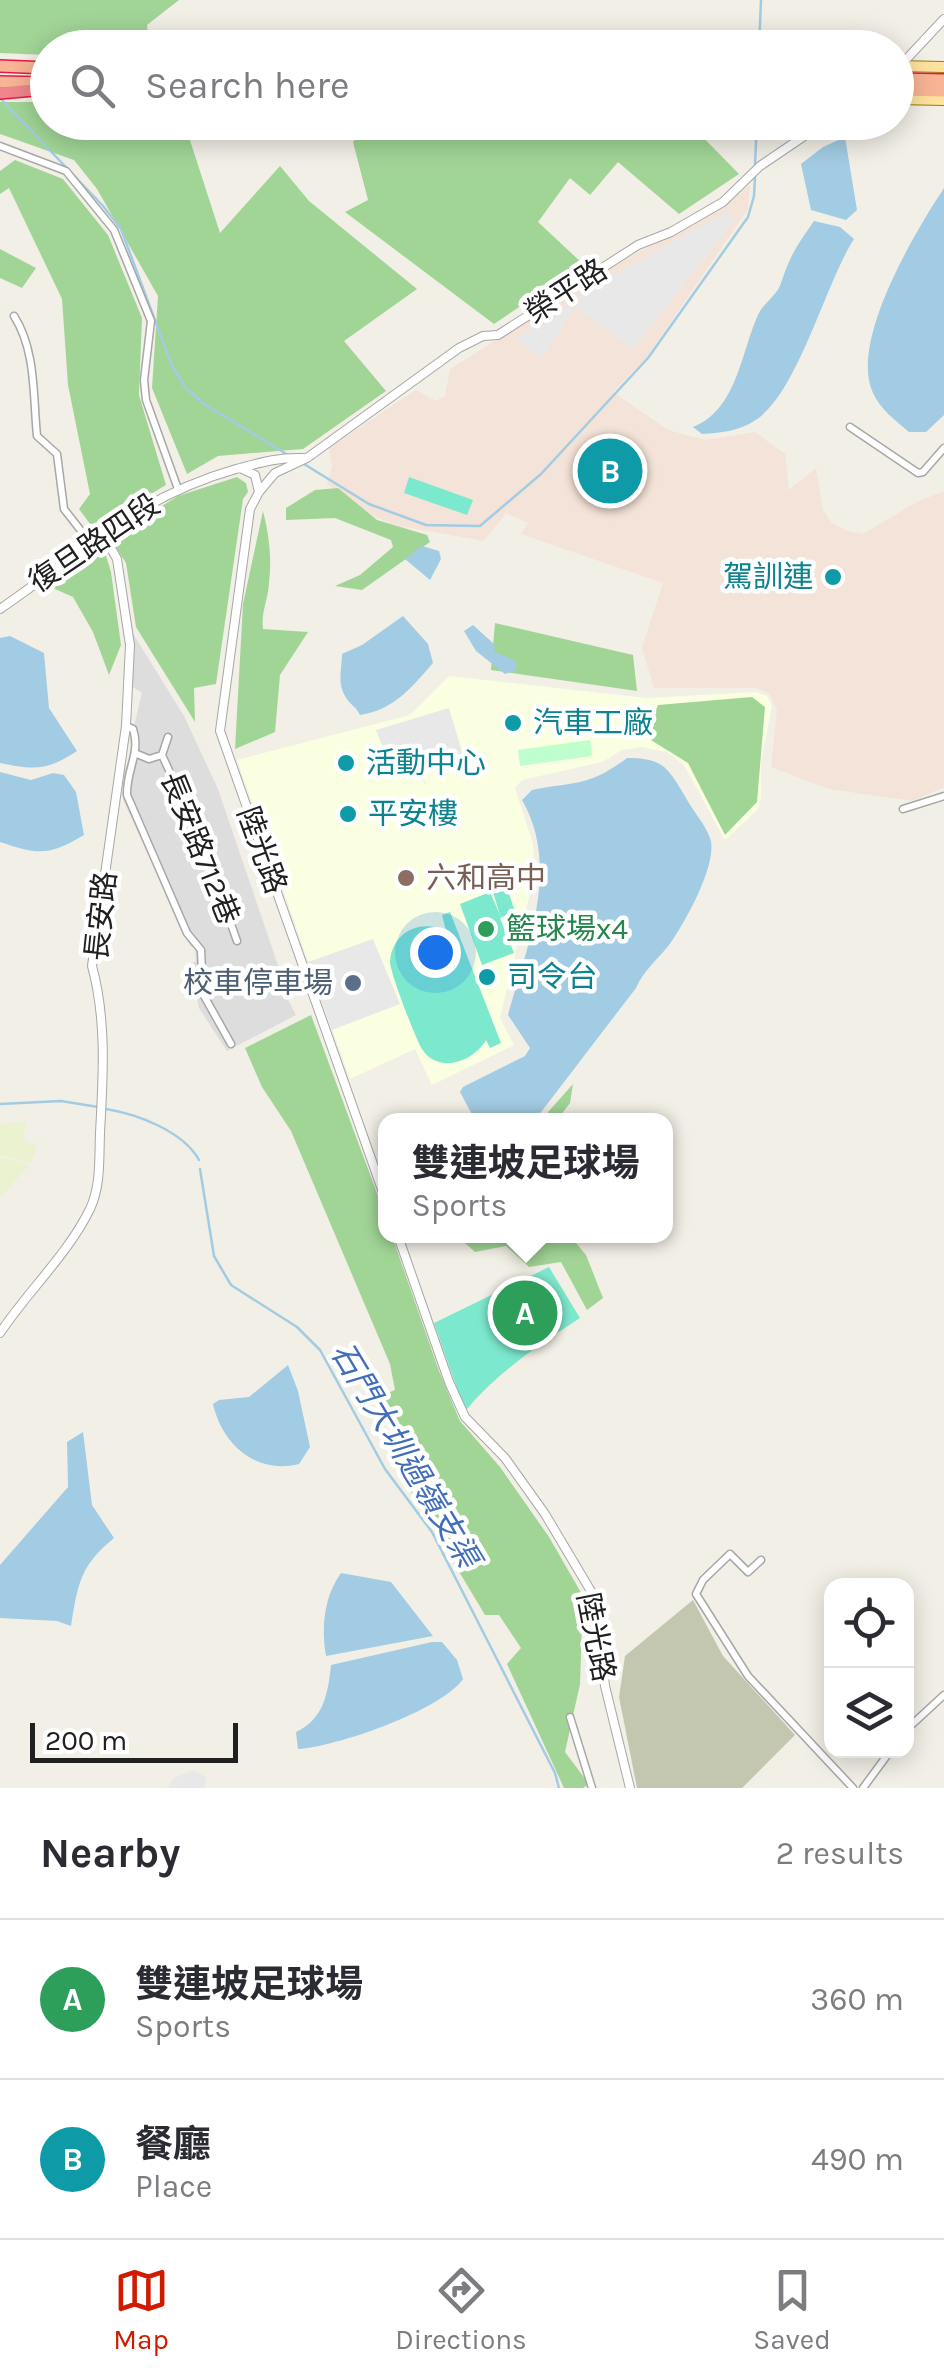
<!DOCTYPE html>
<html lang="en">
<head>
<meta charset="utf-8">
<style>
  :root { --surface:#fff; --page:#f7f7f7; --text:#2b2b33; --muted:#7c7c81; --line:#e1e1e2; --accent:#d01b00 }
  body { margin:0; font-family:Karla,"Noto Sans TC",sans-serif; background:var(--page); color:var(--text) }
  .controls { position:absolute; right:30px; bottom:30px; display:grid; overflow:hidden; border-radius:20px; box-shadow:0 5px 25px #0003 }
  .controls button { width:90px; height:90px; display:grid; place-items:center; padding:0; border:0; border-bottom:2px solid var(--line); background:var(--surface); color:var(--text); font:50px sans-serif }
  .scale { position:absolute; left:30px; bottom:25px; width:208px; box-sizing:border-box; padding-left:10px; border:5px solid #202020; border-top:0; font-size:28px; line-height:35px; white-space:nowrap; color:#202020; -webkit-text-stroke:8px #fff; paint-order:stroke }
  .you { position:absolute; left:435px; top:952px; width:35px; height:35px; margin:-25px; border:8px solid #fff; border-radius:50%; background:#1a73e8; box-shadow:0 0 0 15px #1a73e833 }
  .badge { display:grid; place-items:center; width:65px; height:65px; border-radius:50%; background:var(--accent); color:#fff; font-size:32px; font-weight:700 }
  .pin { position:absolute; translate:-50% -50%; border:5px solid #fff; box-shadow:0 2px 10px #0006 }
  .popup { position:absolute; left:378px; top:1113px; width:295px; height:130px; box-sizing:border-box; display:grid; place-content:center; border-radius:20px; background:var(--surface); filter:drop-shadow(0 2px 8px #0005); font-size:32px; white-space:nowrap; color:var(--muted) }
  .popup b { font-size:38px; color:var(--text) }
  .popup::after { content:''; position:absolute; left:50%; top:100%; margin-left:-20px; border:20px solid transparent; border-top-color:var(--surface) }
  .list { margin:0; padding:0; list-style:none }
  h2 { display:flex; justify-content:space-between; align-items:center; height:130px; margin:0; padding:0 40px; font-size:42px }
  h2 small { font-size:32px; font-weight:400; color:var(--muted) }
  .list li { display:grid; grid-template-columns:65px 1fr auto; gap:30px; align-items:center; box-sizing:border-box; height:160px; padding:0 40px; border-top:2px solid var(--line) }
  .list b { display:block; font-size:38px; white-space:nowrap }
  .list p { margin:0; font-size:32px; white-space:nowrap; color:var(--muted) }
  .list em { font-size:32px; font-style:normal; color:var(--muted) }
  .icon { flex:none; width:55px; height:55px; fill:none; stroke:currentColor; stroke-width:2; stroke-linecap:round; stroke-linejoin:round }
  .map { position:relative; flex:none; width:944px; height:1788px; overflow:hidden }
  .search { position:absolute; background:var(--surface); box-shadow:0 5px 25px #0003; left:30px; right:30px; top:30px; height:110px; display:flex; align-items:center; gap:25px; box-sizing:border-box; padding:0 35px; border-radius:55px; color:var(--muted); font-size:38px }
  .sheet { height:450px; background:var(--surface) }
  nav { display:flex; justify-content:space-around; align-items:center; box-sizing:border-box; height:140px; border-top:2px solid var(--line); background:var(--surface); font-size:28px; color:var(--muted) }
  nav a { display:grid; justify-items:center; gap:5px }
  nav .on { color:var(--accent) }
  .map>svg:first-child { display:block }
</style>
</head>
<body>
<div class="map">
<svg width="944" height="1788" viewBox="0 0 944 1788">
  <rect width="100%" height="100%" fill="#f2efe6"/>
  <!-- residential -->
  <path fill="#dedddd" d="M132,632L184,716L218,789L280,971L274,973L296,1015L227,1051L199,1008L190,964L196,961L195,948L190,946L123,800L124,772L132,752L131,739L142,693L131,686Z"/>
  <!-- education -->
  <path fill="#fbffe1" d="M449,676L646,698L755,692L767,696L772,706L761,761V797L758,809L725,840L684,765L667,752L642,747L622,750L602,762L522,780L515,788L533,844L535,872L500,1018L514,1045L432,1085L415,1049L350,1079L237,760L410,715Z"/>
  <!-- military -->
  <path fill="#f4e3d8" d="M750,185L748,209L646,358L613,392L668,430L705,440L755,432L785,454L789,490L816,468L823,510L832,523L848,531L863,534L915,503L944,491V787L913,801L829,789L771,767L777,710L769,693L756,688H654L642,648L663,583L521,534L528,523L506,513L484,541L395,525L369,514L327,484L332,466L329,448L416,390L436,401L445,396L450,369L628,258L718,210Z"/>
  <!-- construction -->
  <path fill="#c4c7b0" d="M693,1600L723,1656L795,1735L742,1788H637L619,1697L625,1656Z"/>
  <!-- farmland -->
  <path fill="#ebf2cf" d="M26,1121L23,1139L38,1147L30,1163L0,1155V1124Z
    M0,1157L29,1165L0,1197Z"/>
  <!-- forest -->
  <path fill="#a1d596" d="M0,0H179L147,25L149,47L48,48L47,55L0,53Z
    M0,102H47L48,122L171,123L187,131L220,233L280,166L309,201L417,289L344,341L386,391L303,449L218,456L187,474L152,388L158,296L97,189L74,160L0,134Z
    M370,123H689L739,174L679,214L618,162L590,195L570,178L538,222L583,264L494,324L345,212L368,200L353,142Z
    M15,160L63,179L108,235L142,318L139,395L166,485L93,528L79,509L90,494L68,385L62,299L9,188L0,194V171Z
    M0,249L36,268L22,288L0,278Z
    M237,477L246,483L248,492L243,499L216,684L194,688L195,722L136,627L126,563L110,538L178,496Z
    M338,488L377,520L427,535L430,542L362,590L335,586L360,575L393,547L391,540L335,518L286,520V508L315,490Z
    M263,511C269,535 272,558 269,583C268,600 261,612 263,629L308,632L280,675L275,732L235,749L243,604Z
    M103,546L111,572L121,645L109,675L93,632L73,597L48,586Z
    M495,623L633,655L637,691L491,670Z
    M752,697L765,707L757,802L725,835L688,763L646,737L658,705Z
    M311,1015L385,1215V1236H392L439,1371L460,1421L500,1467L549,1537L583,1596L580,1684L565,1752L589,1784L583,1788H564L507,1664L521,1648L499,1615H485L406,1483L407,1462L377,1397L395,1390L390,1364L291,1131L262,1087L245,1048Z
    M573,1084L570,1103L557,1120H541Z
    M457,1236H537L542,1240L570,1236L586,1255L603,1298L587,1310L561,1262L529,1267L506,1246L475,1252Z"/>
  <!-- park -->
  <path fill="#bfffcd" d="M590,740L592,756L520,766L518,750Z"/>
  <!-- pitch -->
  <path fill="#7ce8cd" d="M409,477L473,500L467,515L404,493Z
    M507,887L515,912L500,918L514,953L482,965L460,904L490,892L500,915L493,892Z
    M450,912L501,1043L490,1048L486,1040C474,1061 439,1075 422,1049C416,1040 390,972 390,962C392,932 420,918 446,931L442,915Z
    M549,1267L580,1318C537,1346 498,1372 465,1411L434,1323Z"/>
  <!-- parking -->
  <path fill="#e8e8e8" d="M727,212L735,219L633,349L567,301Z
    M567,306L574,309L543,357L514,339Z
    M449,708L463,755L422,770L416,769L413,762L391,769L376,730Z
    M373,939L400,1004L332,1030L308,962Z
    M193,1770L207,1778L204,1788H167L174,1778Z"/>
  <!-- water -->
  <path fill="#a2cce3" d="M845,137L857,210L846,220L811,210L801,164L823,147Z
    M944,188V415L926,432H909C896,421 880,409 873,393C849,342 915,232 944,188Z
    M814,221L840,227L854,239C825,284 797,396 754,421C739,431 720,433 702,434L693,427C737,410 741,352 758,315C764,302 777,296 781,283C790,256 797,245 814,221Z
    M422,546L439,551L441,559L430,580L405,559Z
    M403,616L428,644L433,663C412,687 394,710 360,715C356,706 349,704 345,696C337,683 342,668 342,654L362,645Z
    M473,625L494,644L495,652L516,661V670L505,674L476,651L464,631Z
    M10,636L44,653L49,708L77,751C47,771 34,770 0,763V638Z
    M627,758C664,758 668,768 686,798C693,811 705,824 710,838C719,862 684,925 669,945C657,960 644,970 636,988L535,1120H475L460,1092L463,1087L525,1056L530,1048L508,1015C527,945 561,868 522,800L532,790C577,781 588,787 627,758Z
    M0,772L31,780L53,773L64,775L76,792L84,835C48,856 39,855 0,842Z
    M288,1365L298,1391L310,1447L299,1464C256,1475 222,1444 213,1404L219,1400L249,1397Z
    M83,1432L92,1505L114,1538C80,1566 78,1583 71,1626L57,1621L0,1618V1565L68,1487L67,1442Z
    M341,1573L391,1582L433,1636L326,1656C321,1628 324,1596 341,1573Z
    M432,1642H442L457,1660L463,1679C442,1710 336,1747 298,1749L296,1732C324,1719 328,1693 331,1665Z"/>
  <g fill="none" stroke-linecap="round" stroke-linejoin="round">
    <!-- stream -->
    <path stroke="#a2cce3" stroke-width="2.5" d="M759,48L761,0
      M1,99L103,206L121,229L172,366L185,387L204,404L288,455
      M755,164L757,122
      M304,464L369,504L426,525L480,526L541,474L648,358L748,217L754,196L755,177
      M0,1104L61,1101L98,1107
      M106,1109C137,1114 183,1131 199,1160
      M200,1169L214,1256L231,1285L297,1327L320,1350L385,1469L432,1532L555,1773L559,1788"/>
    <!-- minor casing -->
    <g stroke="#a7a7a7" stroke-width="9">
      <path id="minor" d="M0,146L66,171L114,230L151,321L144,380L146,400L178,489
        M14,316C36,350 33,396 37,436L57,454L64,509L89,541
        M850,427L918,473L923,472L944,448
        M126,726L133,729C141,753 126,770 127,795L187,933L201,950L203,994L231,1044
        M137,754L149,759L162,755L168,737
        M162,755L203,845L237,941
        M903,809L944,796
        M761,1560L748,1572L730,1554L703,1580L696,1594L748,1676L853,1788
        M570,1717L592,1788
        M906,1730L944,1695
        M863,1788L891,1750"/>
    </g>
    <!-- tertiary casing -->
    <g stroke="#a7a7a7" stroke-width="10">
      <path id="tertiary" d="M900,66L944,19
        M240,468L255,475L259,492
        M0,609C84,552 134,498 236,469C259,463 278,457 303,458
        M385,1198L220,731L250,509L259,492L275,473L307,458L459,348L483,336L498,335L638,245L671,232L723,202L760,166L825,122
        M398,1236L449,1382L465,1417L505,1458L545,1514L595,1598L605,1686L630,1788
        M0,1333C28,1291 68,1254 90,1209C101,1186 99,1158 100,1133C103,1077 107,1021 92,966L126,726L130,645L117,559L103,534"/>
    </g>
    <!-- primary casing -->
    <g stroke="#9c7d00" stroke-width="12">
      <path id="primary" d="M896,66L944,67
        M896,99L944,100"/>
    </g>
    <!-- trunk casing -->
    <g stroke="#ed1543" stroke-width="14">
      <path id="trunk" d="M0,66L48,68
        M896,79L944,80
        M0,82L48,83
        M896,90L944,91"/>
    </g>
    <!-- motorway casing -->
    <g stroke="#ed1543" stroke-width="14">
      <path id="motorway" d="M0,93L46,89"/>
    </g>
    <!-- minor -->
    <use href="#minor" stroke="#fff" stroke-width="6"/>
    <!-- tertiary -->
    <use href="#tertiary" stroke="#fff" stroke-width="8"/>
    <!-- primary -->
    <use href="#primary" stroke="#ffe29d" stroke-width="10"/>
    <!-- trunk -->
    <use href="#trunk" stroke="#f8b494" stroke-width="11"/>
    <!-- motorway -->
    <use href="#motorway" stroke="#f0868c" stroke-width="11"/>
  </g>
  <!-- markers -->
  <g fill="#0f9aa8" stroke="#fff" stroke-width="4">
    <circle cx="833" cy="577" r="10"/>
    <circle cx="513" cy="723" r="10"/>
    <circle cx="346" cy="763" r="10"/>
    <circle cx="348" cy="814" r="10"/>
    <circle cx="487" cy="977" r="10"/>
  </g>
  <circle fill="#8d6e63" stroke="#fff" stroke-width="4" cx="406" cy="878" r="10"/>
  <circle fill="#2e9e5b" stroke="#fff" stroke-width="4" cx="486" cy="929" r="10"/>
  <circle fill="#5c6f8a" stroke="#fff" stroke-width="4" cx="353" cy="983" r="10"/>
  <g text-anchor="middle" dominant-baseline="central" stroke-width="9" stroke-linejoin="round" paint-order="stroke">
    <!-- street labels -->
    <g font-size="30" fill="#202020" stroke="#fff">
      <text transform="translate(566 291) rotate(-33)">榮平路</text>
      <text transform="translate(94 543) rotate(-34)">復旦路四段</text>
      <text transform="translate(200 848) rotate(68)">長安路712巷</text>
      <text transform="translate(262 850) rotate(70)">陸光路</text>
      <text transform="translate(101 916) rotate(-84)">長安路</text>
      <text transform="translate(596 1637) rotate(79)">陸光路</text>
    </g>
    <!-- culture labels -->
    <g font-size="30" fill="#0d838f" stroke="#fff" text-anchor="start">
      <text x="813" y="577" text-anchor="end">駕訓連</text>
      <text x="533" y="723">汽車工廠</text>
      <text x="366" y="763">活動中心</text>
      <text x="368" y="814">平安樓</text>
      <text x="507" y="977">司令台</text>
    </g>
    <!-- education labels -->
    <g font-size="30" fill="#785e54" stroke="#fff" text-anchor="start">
      <text x="426" y="878">六和高中</text>
    </g>
    <!-- leisure labels -->
    <g font-size="30" fill="#27864d" stroke="#fff" text-anchor="start">
      <text x="506" y="929">籃球場x4</text>
    </g>
    <!-- service labels -->
    <g font-size="30" fill="#4e5e75" stroke="#fff" text-anchor="end">
      <text x="333" y="983">校車停車場</text>
    </g>
    <!-- water labels -->
    <g font-size="32" font-style="italic" fill="#416ebb" stroke="#fff">
      <text transform="translate(405 1455) rotate(59)">石門大圳過嶺支渠</text>
    </g>
  </g>
</svg>
<div class="controls">
<button><svg class="icon" aria-label="locate" viewBox="0 0 24 24"><circle cx="12" cy="12" r="6"/><path d="M12 2v4M12 18v4M2 12h4M18 12h4"/></svg></button>
<button><svg class="icon" aria-label="layers" viewBox="0 0 24 24"><path d="M12 4l9 5-9 5-9-5zM3 14l9 5 9-5"/></svg></button>
</div>
<div class="scale">200 m</div>
<div class="you"></div>
<div class="pin badge" style="left:525px;top:1313px;background:#2e9e5b">A</div>
<div class="popup"><b>雙連坡足球場</b>Sports</div>
<div class="pin badge" style="left:610px;top:471px;background:#0f9aa8">B</div>
<div class="search"><svg class="icon" aria-label="search" viewBox="0 0 24 24"><circle cx="10" cy="10" r="6"/><path d="M15 15l6 6"/></svg>Search here</div>
</div>
<section class="sheet">
<h2>Nearby<small>2 results</small></h2>
<ul class="list">
<li><span class="badge" style="background:#2e9e5b">A</span><div><b>雙連坡足球場</b><p>Sports</p></div><em>360 m</em></li>
<li><span class="badge" style="background:#0f9aa8">B</span><div><b>餐廳</b><p>Place</p></div><em>490 m</em></li>
</ul>
</section>
<nav>
<a class="on"><svg class="icon" aria-label="map" viewBox="0 0 24 24"><path d="M3 6l6-2 6 2 6-2v14l-6 2-6-2-6 2zM9 4v14M15 6v14"/></svg>Map</a>
<a><svg class="icon" aria-label="directions" viewBox="0 0 24 24"><path d="M12 3l9 9-9 9-9-9zM9 14v-3h6M13 9l2 2-2 2"/></svg>Directions</a>
<a><svg class="icon" aria-label="saved" viewBox="0 0 24 24"><path d="M7 4h10v16l-5-4-5 4z"/></svg>Saved</a>
</nav>
</body>
</html>
